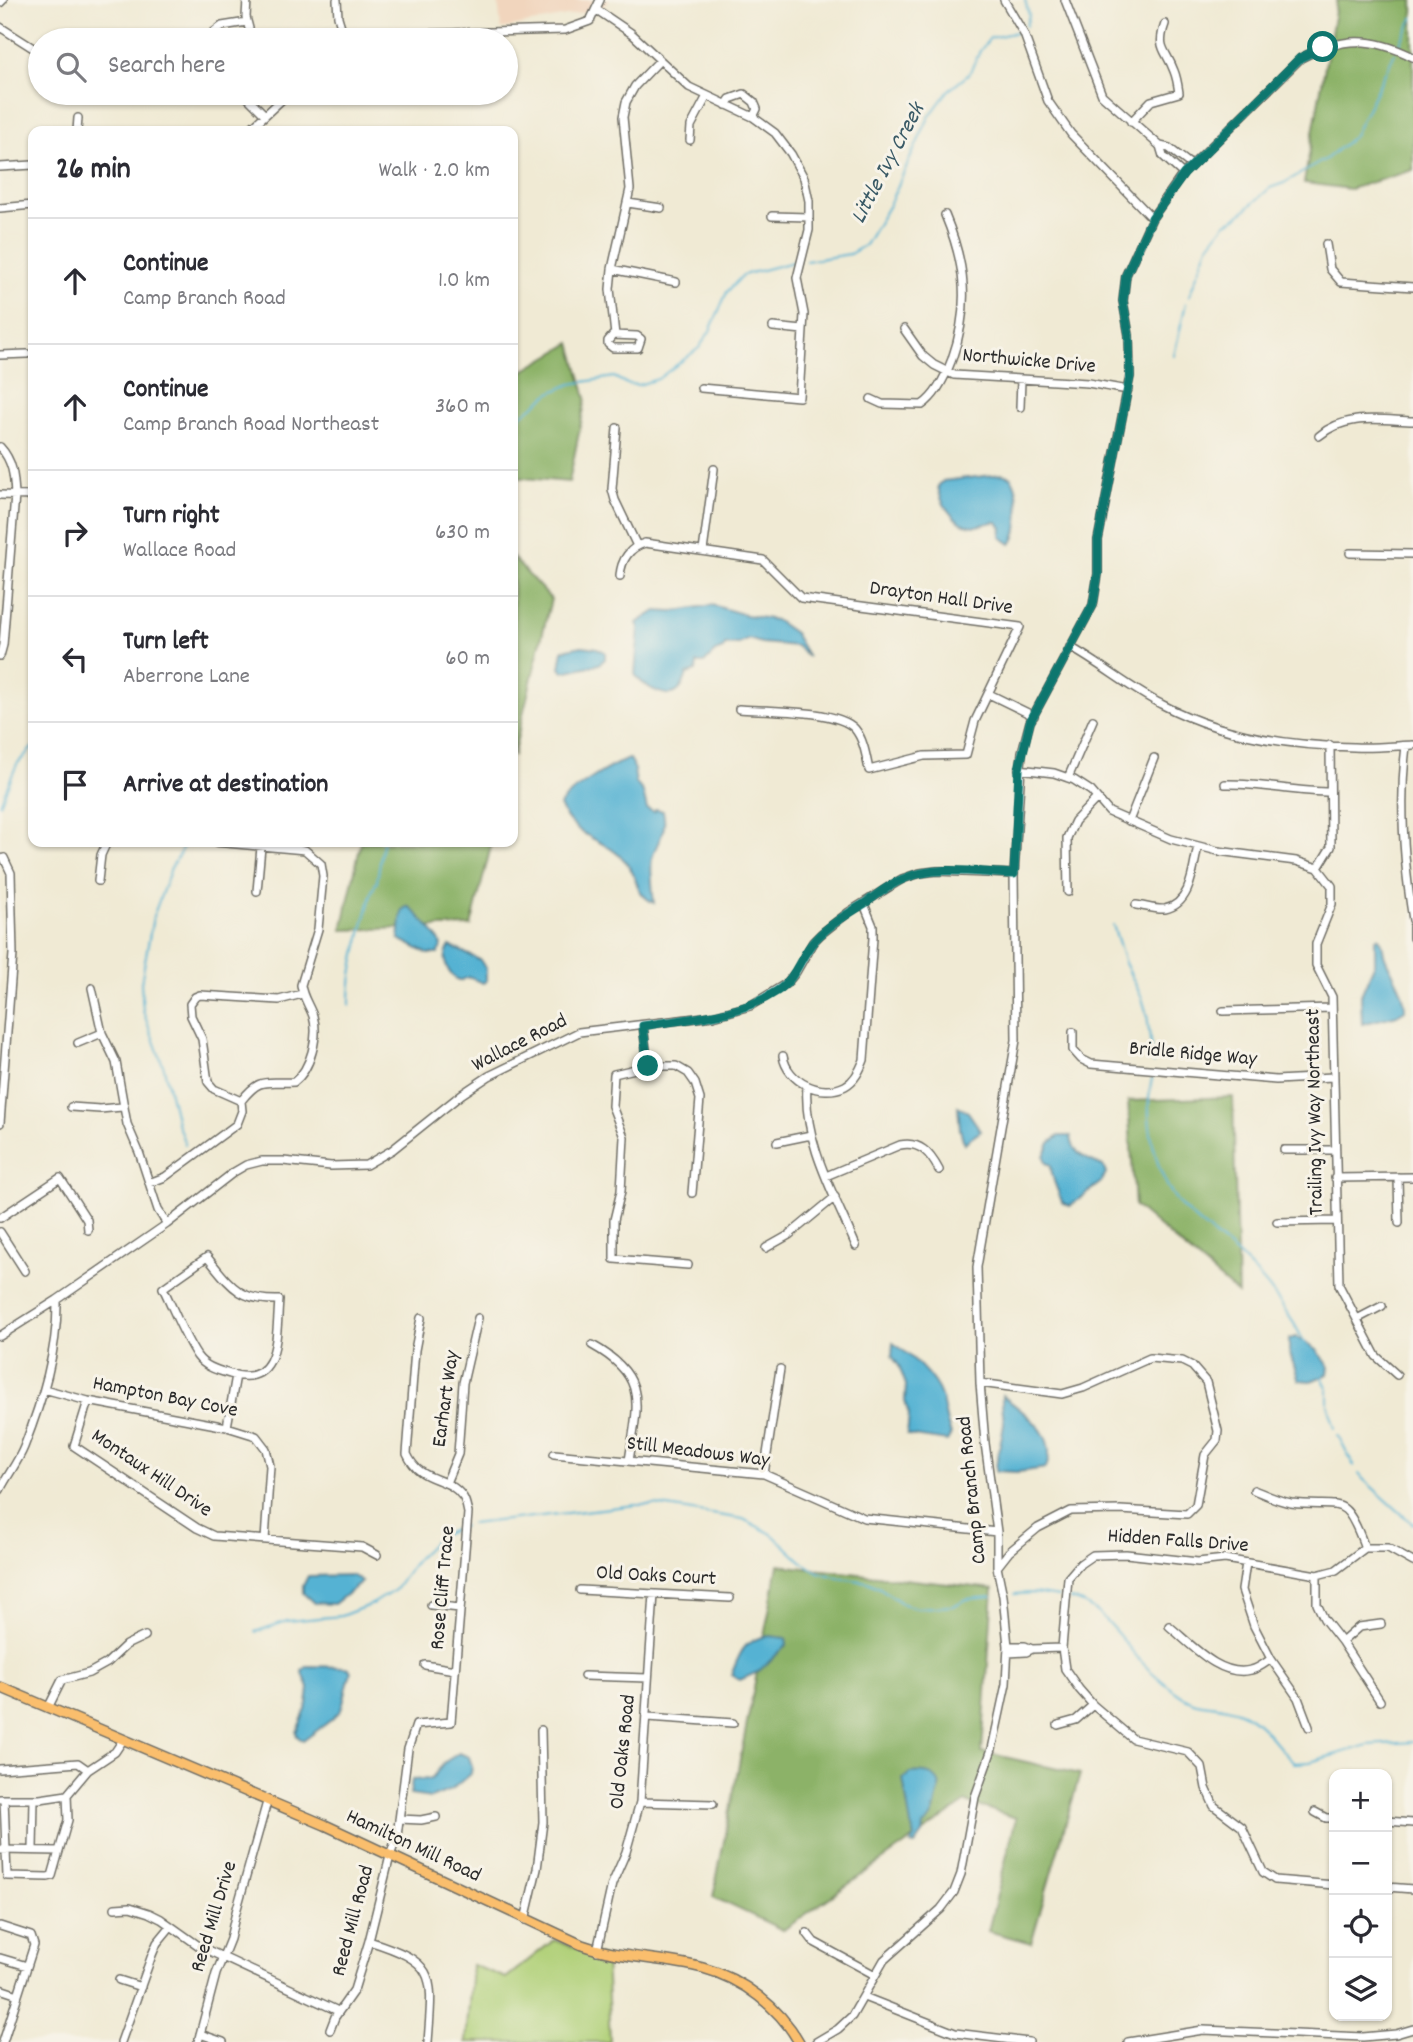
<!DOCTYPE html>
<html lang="en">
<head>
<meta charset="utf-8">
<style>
  :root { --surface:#fff; --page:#f2f2f3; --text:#2b2b33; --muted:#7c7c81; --line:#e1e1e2 }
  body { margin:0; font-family:Dekko,sans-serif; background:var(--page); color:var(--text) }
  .controls { position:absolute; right:21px; bottom:21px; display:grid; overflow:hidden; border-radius:14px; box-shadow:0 2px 5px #0004 }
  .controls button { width:63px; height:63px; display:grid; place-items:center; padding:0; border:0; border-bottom:2px solid var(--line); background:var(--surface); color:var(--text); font:35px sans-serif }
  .stop { position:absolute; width:21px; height:21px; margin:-16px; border:5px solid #0f766e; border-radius:50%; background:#fff }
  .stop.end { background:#0f766e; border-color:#fff; box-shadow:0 2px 7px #0008 }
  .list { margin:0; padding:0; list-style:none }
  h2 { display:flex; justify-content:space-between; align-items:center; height:91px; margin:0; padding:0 28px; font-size:30px }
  h2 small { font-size:23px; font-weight:400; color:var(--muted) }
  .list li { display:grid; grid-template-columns:46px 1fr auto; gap:21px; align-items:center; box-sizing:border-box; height:126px; padding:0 28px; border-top:2px solid var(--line) }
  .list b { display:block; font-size:26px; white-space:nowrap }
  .list p { margin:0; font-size:23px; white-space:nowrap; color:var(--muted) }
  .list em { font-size:23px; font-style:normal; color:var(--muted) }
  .icon { flex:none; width:38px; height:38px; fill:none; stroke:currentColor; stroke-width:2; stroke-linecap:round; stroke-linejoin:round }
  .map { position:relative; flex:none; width:1413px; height:2042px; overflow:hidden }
  .search { position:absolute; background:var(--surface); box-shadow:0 2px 5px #0004; left:28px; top:28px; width:490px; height:77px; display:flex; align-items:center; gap:18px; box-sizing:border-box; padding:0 24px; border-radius:38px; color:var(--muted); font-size:26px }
  .panel { position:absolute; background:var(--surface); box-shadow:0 2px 5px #0004; left:28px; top:126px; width:490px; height:721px; border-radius:14px }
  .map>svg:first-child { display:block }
</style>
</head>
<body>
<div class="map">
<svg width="1413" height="2042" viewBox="0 0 1413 2042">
  <rect width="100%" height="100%" fill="#f7f3e8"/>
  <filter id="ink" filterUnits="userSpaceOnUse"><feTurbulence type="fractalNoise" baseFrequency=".0143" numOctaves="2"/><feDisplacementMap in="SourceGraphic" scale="14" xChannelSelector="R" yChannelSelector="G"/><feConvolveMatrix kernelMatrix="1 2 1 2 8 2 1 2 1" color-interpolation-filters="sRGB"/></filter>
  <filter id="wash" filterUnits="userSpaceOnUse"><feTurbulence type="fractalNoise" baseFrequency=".00686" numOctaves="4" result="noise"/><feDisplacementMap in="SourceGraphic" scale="28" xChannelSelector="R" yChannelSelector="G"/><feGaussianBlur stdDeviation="1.57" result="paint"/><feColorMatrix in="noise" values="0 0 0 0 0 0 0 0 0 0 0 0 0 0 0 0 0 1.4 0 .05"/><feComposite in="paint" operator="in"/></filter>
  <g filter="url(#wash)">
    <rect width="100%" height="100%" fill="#f0ead4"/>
    <!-- built -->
    <path fill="#f1d5bd" d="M498,0H609L601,9L501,29Z"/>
    <!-- green -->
    <path fill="#b0d078" stroke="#6e7e52" stroke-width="2" d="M554,1940L581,1950L606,1957L610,2042H466L472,1965L506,1978Z"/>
    <!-- forest -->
    <path fill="#8cb268" stroke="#5c6e4a" stroke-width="2" d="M1337,0H1413V170L1350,189L1304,183Z
      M571,343L586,398L569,482L513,477V377Z
      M513,558L551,599L513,756Z
      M361,842H492L471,926L342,930Z
      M1233,1097L1238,1294L1135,1206L1128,1101Z
      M778,1565L993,1589L982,1752L1080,1774L1031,1943L988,1931L1016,1818L966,1802L783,1930L713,1897Z"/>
    <!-- water -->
    <path fill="#55b2d3" stroke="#406e7f" stroke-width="2" d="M1002,474L1011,477C1021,491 1021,532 1011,544L1001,537L1002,528L998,522C991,521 984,525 976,526C956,527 940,504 938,486L943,481Z
      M712,605L746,615L775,620L794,633L808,657L796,646L761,643L749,639L739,644L725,645L723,649L715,652L704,663H697L696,671L687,674C684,681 683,689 675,693C663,698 640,684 635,674L639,628L637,623L656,611L671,612Z
      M582,646L597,648L605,652V659L599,664L563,672L560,668L563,650Z
      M630,759L633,764L636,783L643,792L647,809L654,812L656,809L663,811C668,833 657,839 652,859C650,866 653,895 654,903C634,893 639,879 627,863C608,839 575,840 560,806C564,793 616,762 630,759Z
      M408,906C414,910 438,936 440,942C442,948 440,949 438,954H428L399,939L402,910Z
      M1378,937C1384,942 1382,949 1385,957C1392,974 1405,991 1405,1010L1397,1015L1362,1024L1361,995L1375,963V940Z
      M450,946L480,960L486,969V981L483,983L468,977L460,981C447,975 441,959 450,946Z
      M958,1106L968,1112L981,1131L964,1143L960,1129Z
      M1059,1136H1071C1072,1155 1087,1159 1103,1166L1106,1174L1101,1182L1070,1206L1062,1202C1058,1189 1051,1180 1051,1165L1046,1163L1044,1156L1050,1143Z
      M1296,1337L1317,1350L1329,1366L1328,1374L1311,1381L1299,1380L1289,1351V1339Z
      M893,1343C909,1353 936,1379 941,1396C945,1409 945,1422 951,1434L947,1441L907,1435L909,1415L905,1401L906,1385L899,1366L892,1356Z
      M1002,1395C1023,1413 1060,1433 1046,1468L1018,1472L996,1471C996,1455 1002,1440 1004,1424C1004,1415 1001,1405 1002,1395Z
      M352,1575L362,1582L334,1604L314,1603L303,1593V1586L308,1576Z
      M770,1636L786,1638L787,1645L758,1672L740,1680L731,1675C740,1654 743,1638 770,1636Z
      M308,1666L344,1667L349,1668L351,1672L341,1710L331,1720L303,1741L297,1736L296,1732L306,1710L308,1697L309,1688L302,1671Z
      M459,1753L469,1757L472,1766L471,1773L451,1790L431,1798L410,1795L412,1780L431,1779L445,1762Z
      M910,1773C927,1771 945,1775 938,1795C933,1809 936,1817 923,1826L922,1835L915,1845L911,1844L915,1837L911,1826L903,1779Z"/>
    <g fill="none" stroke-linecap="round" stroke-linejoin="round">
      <!-- stream -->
      <path stroke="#55b2d3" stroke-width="2" d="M1025,0L1029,15L1026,26
        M1399,45L1413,18
        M806,261L850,254L865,245L889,205L929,117L948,91L969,74L980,51L990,38L1017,32
        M1189,296L1208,246L1226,223L1236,218L1270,188L1284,183L1326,159L1353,137L1395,53
        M1174,356L1186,303
        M513,422L550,393L571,384L614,377L627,384L638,385L658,379L699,348L710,331L727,292L743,275L797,261
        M0,804L17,764L33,747
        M1113,925L1125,963L1142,998L1147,1015L1153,1064
        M350,1006C349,967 363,929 372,891L377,881L383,842
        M1153,1075C1142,1114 1154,1176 1182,1207C1199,1225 1221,1239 1239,1256C1268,1283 1288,1310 1306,1345
        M185,1144L177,1123L164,1068L143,1011L141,983L153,917L171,868L186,842
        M1321,1375L1328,1390V1405L1335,1428
        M1338,1435L1354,1466
        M1359,1474L1363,1479L1413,1524
        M471,1524L636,1505H655L743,1519L772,1534L801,1561L818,1572L839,1578L868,1582L880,1588L903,1604L916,1608L953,1606L967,1599L992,1597
        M1015,1594L1034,1593L1059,1597
        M1070,1599C1104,1604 1127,1652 1153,1673C1165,1683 1181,1699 1197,1703C1213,1706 1229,1706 1244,1714C1265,1725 1277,1747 1294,1763L1310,1762L1368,1745L1413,1742
        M255,1632L287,1621L341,1616L372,1604L395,1590L416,1560L438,1537L463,1526"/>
    </g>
  </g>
  <g filter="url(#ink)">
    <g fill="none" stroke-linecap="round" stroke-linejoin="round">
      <!-- minor casing -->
      <g stroke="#706e66" stroke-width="10">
        <path id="minor" d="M247,0L246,17L252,40
          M337,0L338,17L345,40
          M1004,0L1024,34L1048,101L1071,134L1152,218
          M1065,0L1102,95L1160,146
          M0,3L3,0
          M597,10L631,33L689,87L753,117L775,133L791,154L804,178L809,201V230L797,278L804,314L799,397L701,388
          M0,27L33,48
          M213,33L222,26L247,22
          M379,40L414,34L565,30L590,21L600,0
          M177,93L223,97L232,93
          M243,93L265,115
          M726,105L730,99L744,94L754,102L757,109L753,117
          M1131,122L1151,101L1179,93C1178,86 1177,78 1174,71C1166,49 1156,49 1165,24
          M77,131L78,118
          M248,131L289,93
          M690,140L691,126L707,96
          M0,167L33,165
          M1183,174L1163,156L1160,146L1169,148L1191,165
          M628,203L661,208
          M0,208L33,205
          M772,216L809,217
          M1326,244L1330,269L1341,282L1413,287
          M612,269L676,282
          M773,327L803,330
          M904,329L923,356L934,365L954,375L1088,383L1128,390
          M613,335L637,336L641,339L638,348H613L608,344V341Z
          M615,335L610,289L612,269L630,189L623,117L626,102L635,86L659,61
          M0,355L27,354
          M871,399L882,404L922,405C937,395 946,375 952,359C970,307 966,265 945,215
          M1020,407L1021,380
          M617,428L612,489L615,500L637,546
          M1319,436C1345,413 1381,420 1413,421
          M0,447C13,461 14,476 15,495L3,645L0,656
          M0,495L33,496
          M703,551L714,469
          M1350,553L1413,554
          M620,576C621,560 630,547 645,543L763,560L801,598L1020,627L975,721L966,755L924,756L869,770C866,756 864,740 855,729C838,709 765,711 739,709
          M1070,647C1101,664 1131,689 1161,704C1219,735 1289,746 1354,747C1373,748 1393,746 1413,745
          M989,694L1034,716
          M1406,746C1399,803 1404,864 1413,920
          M1019,769L1054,773L1074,780L1091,791L1109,812L1171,839L1218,851L1296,861L1318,868L1332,886V904L1316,944V965L1332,997L1339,1285L1376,1356L1397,1375
          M1068,778L1093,720
          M1225,784C1260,783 1295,792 1330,792
          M1129,821L1154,758
          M1318,868L1331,847L1330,745
          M98,881L101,855L107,842
          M257,891L261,847
          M1068,892L1067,838L1075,821L1097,798
          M1136,905C1145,906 1156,910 1165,909C1192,904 1193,867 1198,846
          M1413,927V938
          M92,988L102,1033L116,1062L127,1124L139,1152L158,1210L167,1224
          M1223,1011L1332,1008
          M643,1025L648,1066
          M1073,1032V1050L1081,1059L1091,1064L1276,1080L1333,1077
          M78,1043L102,1033
          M783,1056C787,1082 821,1098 845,1086C855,1081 860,1070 864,1060L873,938V926L864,904
          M807,1086C803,1142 835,1196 856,1246
          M241,1101L214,1089L208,1082L202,1039L191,1016L190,1004L195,997L200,995L279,1000L302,994
          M71,1107L100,1109L122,1107
          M0,1123L13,954L11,873L4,858
          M777,1142L811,1135
          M1284,1150H1334
          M826,1176L900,1145C920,1141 930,1153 939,1170
          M1398,1177L1399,1223
          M1335,1178L1413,1177
          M149,1183L165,1177L237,1124L242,1111L241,1101C261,1076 265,1084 294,1082C311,1069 319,1036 313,1016C309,1005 302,996 301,985L318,929L323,876L321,864L305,850L214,842
          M0,1218L60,1178L87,1220L88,1230
          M1277,1222L1336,1221
          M0,1232L25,1271
          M766,1248L789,1235L835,1197
          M207,1257C231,1286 239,1301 279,1300C276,1334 281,1388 230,1374C217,1370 205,1367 197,1356C183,1335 174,1310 163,1288Z
          M688,1265L614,1259V1220L621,1191L624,1137L612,1106L614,1074L648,1066H676L688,1073L695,1083L700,1099L692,1193
          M1357,1319L1382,1306
          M0,1336L57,1300L167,1224L234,1172L246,1165L262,1161H283L331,1166L366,1165L392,1150L462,1094L489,1076L579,1032L713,1016L750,1006L787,983L796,972L813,942L821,934L849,912L902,879L920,873L937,871L1014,874
          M592,1345C650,1377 637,1405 629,1461
          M980,1383L1062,1394L1083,1388L1150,1358L1182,1361L1192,1366L1206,1382L1218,1431L1217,1440L1205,1455L1196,1505L1187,1514L1120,1510L1071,1511L1038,1528L1009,1552L998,1566
          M44,1389L88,1401L227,1427L256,1436L266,1449L270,1466L265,1540
          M88,1401L74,1446L197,1528L214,1536L362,1547L377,1555
          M227,1427L236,1375
          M554,1454L764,1474L864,1518L997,1532
          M764,1474L780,1369
          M446,1483L458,1454L463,1383L478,1318
          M0,1490C7,1476 18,1462 24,1447C42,1401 58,1350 57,1300
          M1254,1490C1266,1495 1278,1501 1291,1503C1341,1509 1344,1490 1365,1548
          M1246,1563L1242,1590L1254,1626L1271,1659L1298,1698L1309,1727
          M1317,1575V1604L1324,1619L1342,1642L1380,1701
          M580,1590L730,1598
          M431,1605L460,1608
          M1169,1626C1191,1644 1220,1678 1251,1670C1258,1669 1265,1663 1271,1659
          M1342,1642L1359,1627L1381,1624
          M1008,1646H1025L1032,1649
          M1008,1653L1026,1652L1032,1649L1062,1648
          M425,1665L455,1670
          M584,1676L648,1678
          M48,1708L62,1680L89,1673L107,1663L126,1645L145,1636
          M648,1717L733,1723
          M1058,1725L1076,1720L1093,1705
          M0,1769L78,1763L88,1770L115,1752L123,1740
          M0,1799H40L67,1795L88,1770
          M4,1799L7,1876L48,1877L52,1876L68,1820L67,1795
          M640,1802L713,1804
          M1315,1812L1326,1818H1334
          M399,1819L421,1820L436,1817
          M1387,1821L1413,1823
          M33,1849L34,1799
          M0,1850L59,1851
          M1334,1885L1275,1880L1263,1872L1242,1827L1214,1806L1206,1788L1202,1767L1188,1752L1133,1739L1093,1705L1079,1689L1065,1669L1062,1648L1068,1578L1080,1564L1093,1555L1126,1554L1198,1562L1225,1559L1317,1575L1336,1570L1365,1548H1388L1413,1562
          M1387,1887L1413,1889
          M115,1908L130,1907L149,1913L161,1919L199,1946L338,2011
          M525,1920L537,1869L543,1822L541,1730
          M0,1926L31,1936L34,1945L18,1995
          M807,1933L814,1942L875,1975
          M369,1941C438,1963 433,1974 428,2042
          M597,1951L612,1884L626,1852L640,1802L654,1594
          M0,1958L27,1966
          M119,1980L141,1987
          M0,1989L18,1995L3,2042
          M864,1997L955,2033L1029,2042
          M330,2030L335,2017L354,1990L369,1941L390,1856L397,1836L408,1749L416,1725L451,1722L468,1513C467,1509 466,1501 463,1497C447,1474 421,1485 407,1454L415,1350L421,1318
          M200,2034L223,2042
          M121,2042L152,1955L157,1943L171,1926
          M198,2042L216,1974L230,1939L236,1912L267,1802
          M816,2042L838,2029L852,2016L884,1960L941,1909L954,1892L961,1874L975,1797L992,1749L1006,1684L1008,1646L1003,1596L997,1567V1532L985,1443L980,1383L977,1267L1016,1040L1014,874L1022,752L1030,722L1093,605L1098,574V540L1130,376L1129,335L1123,301L1126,275L1152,218L1183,174L1301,58C1342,37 1371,36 1413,57
          M1128,2042L1203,2030L1363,2037L1396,2034L1413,2029"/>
      </g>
      <!-- major casing -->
      <g stroke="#706e66" stroke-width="12">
        <path id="major" d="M0,1687L325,1825L582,1945C622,1959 663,1957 703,1968C743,1979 779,2007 799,2042"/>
      </g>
      <!-- minor -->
      <use href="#minor" stroke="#fff" stroke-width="7"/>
      <!-- major -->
      <use href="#major" stroke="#fabe6d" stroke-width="9"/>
    </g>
  </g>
  <g fill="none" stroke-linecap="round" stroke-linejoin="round" filter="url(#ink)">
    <!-- route -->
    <path stroke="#0f766e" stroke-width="9" d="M648,1066L643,1026C689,1018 738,1017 777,991C797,978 800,956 815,940C828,926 846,915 862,905C876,896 888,885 903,879C936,864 979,873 1014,874L1019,769L1030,722L1093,605L1098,574V540L1130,377L1129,335L1123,301L1126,275L1152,218L1184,174L1300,58L1323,47"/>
  </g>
  <g text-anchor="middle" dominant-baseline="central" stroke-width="6" stroke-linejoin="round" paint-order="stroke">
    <!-- street labels -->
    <g font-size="21" fill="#2b2b2b" stroke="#f7f3e8">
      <text transform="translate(1029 362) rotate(5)">Northwicke Drive</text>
      <text transform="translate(941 599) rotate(8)">Drayton Hall Drive</text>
      <text transform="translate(520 1044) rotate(-27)">Wallace Road</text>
      <text transform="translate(1193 1055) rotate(5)">Bridle Ridge Way</text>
      <text transform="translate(1316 1112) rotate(-91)">Trailing Ivy Way Northeast</text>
      <text transform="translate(165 1398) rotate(11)">Hampton Bay Cove</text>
      <text transform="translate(447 1399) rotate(-82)">Earhart Way</text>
      <text transform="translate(698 1453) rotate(7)">Still Meadows Way</text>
      <text transform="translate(151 1474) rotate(34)">Montaux Hill Drive</text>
      <text transform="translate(973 1490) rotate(-96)">Camp Branch Road</text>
      <text transform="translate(1178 1542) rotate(4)">Hidden Falls Drive</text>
      <text transform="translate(656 1577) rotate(3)">Old Oaks Court</text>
      <text transform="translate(444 1588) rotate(-85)">Rose Cliff Trace</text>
      <text transform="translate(624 1752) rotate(-84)">Old Oaks Road</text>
      <text transform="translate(413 1847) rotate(25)">Hamilton Mill Road</text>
      <text transform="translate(215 1917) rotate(-73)">Reed Mill Drive</text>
      <text transform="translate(354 1921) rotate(-75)">Reed Mill Road</text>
    </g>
    <!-- water labels -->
    <g font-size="23" font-style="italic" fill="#3a5a66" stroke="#f7f3e8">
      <text transform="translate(889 164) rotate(-62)">Little Ivy Creek</text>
    </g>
  </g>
</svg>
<div class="controls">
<button>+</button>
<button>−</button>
<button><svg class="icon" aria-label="locate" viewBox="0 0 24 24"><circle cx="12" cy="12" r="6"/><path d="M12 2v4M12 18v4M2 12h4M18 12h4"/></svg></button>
<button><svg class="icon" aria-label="layers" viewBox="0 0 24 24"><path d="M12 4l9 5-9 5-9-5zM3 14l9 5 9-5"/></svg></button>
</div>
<div class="stop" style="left:1323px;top:47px"></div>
<div class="stop end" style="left:648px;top:1066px"></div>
<div class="search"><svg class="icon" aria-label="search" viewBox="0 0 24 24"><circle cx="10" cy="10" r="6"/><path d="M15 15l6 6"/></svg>Search here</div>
<section class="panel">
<h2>26 min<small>Walk · 2.0 km</small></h2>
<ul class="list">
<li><svg class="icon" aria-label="ahead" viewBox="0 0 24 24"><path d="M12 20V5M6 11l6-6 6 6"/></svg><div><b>Continue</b><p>Camp Branch Road</p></div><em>1.0 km</em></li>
<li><svg class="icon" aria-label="ahead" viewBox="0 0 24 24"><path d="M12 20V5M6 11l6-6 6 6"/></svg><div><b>Continue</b><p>Camp Branch Road Northeast</p></div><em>360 m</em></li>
<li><svg class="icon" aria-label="right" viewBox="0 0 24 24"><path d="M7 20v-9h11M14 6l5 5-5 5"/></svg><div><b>Turn right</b><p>Wallace Road</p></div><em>630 m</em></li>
<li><svg class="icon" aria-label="left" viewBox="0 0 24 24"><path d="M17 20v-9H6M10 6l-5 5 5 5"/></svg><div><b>Turn left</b><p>Aberrone Lane</p></div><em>60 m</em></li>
<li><svg class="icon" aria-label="arrive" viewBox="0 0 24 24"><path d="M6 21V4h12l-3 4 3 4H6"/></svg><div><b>Arrive at destination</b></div></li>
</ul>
</section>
</div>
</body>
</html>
